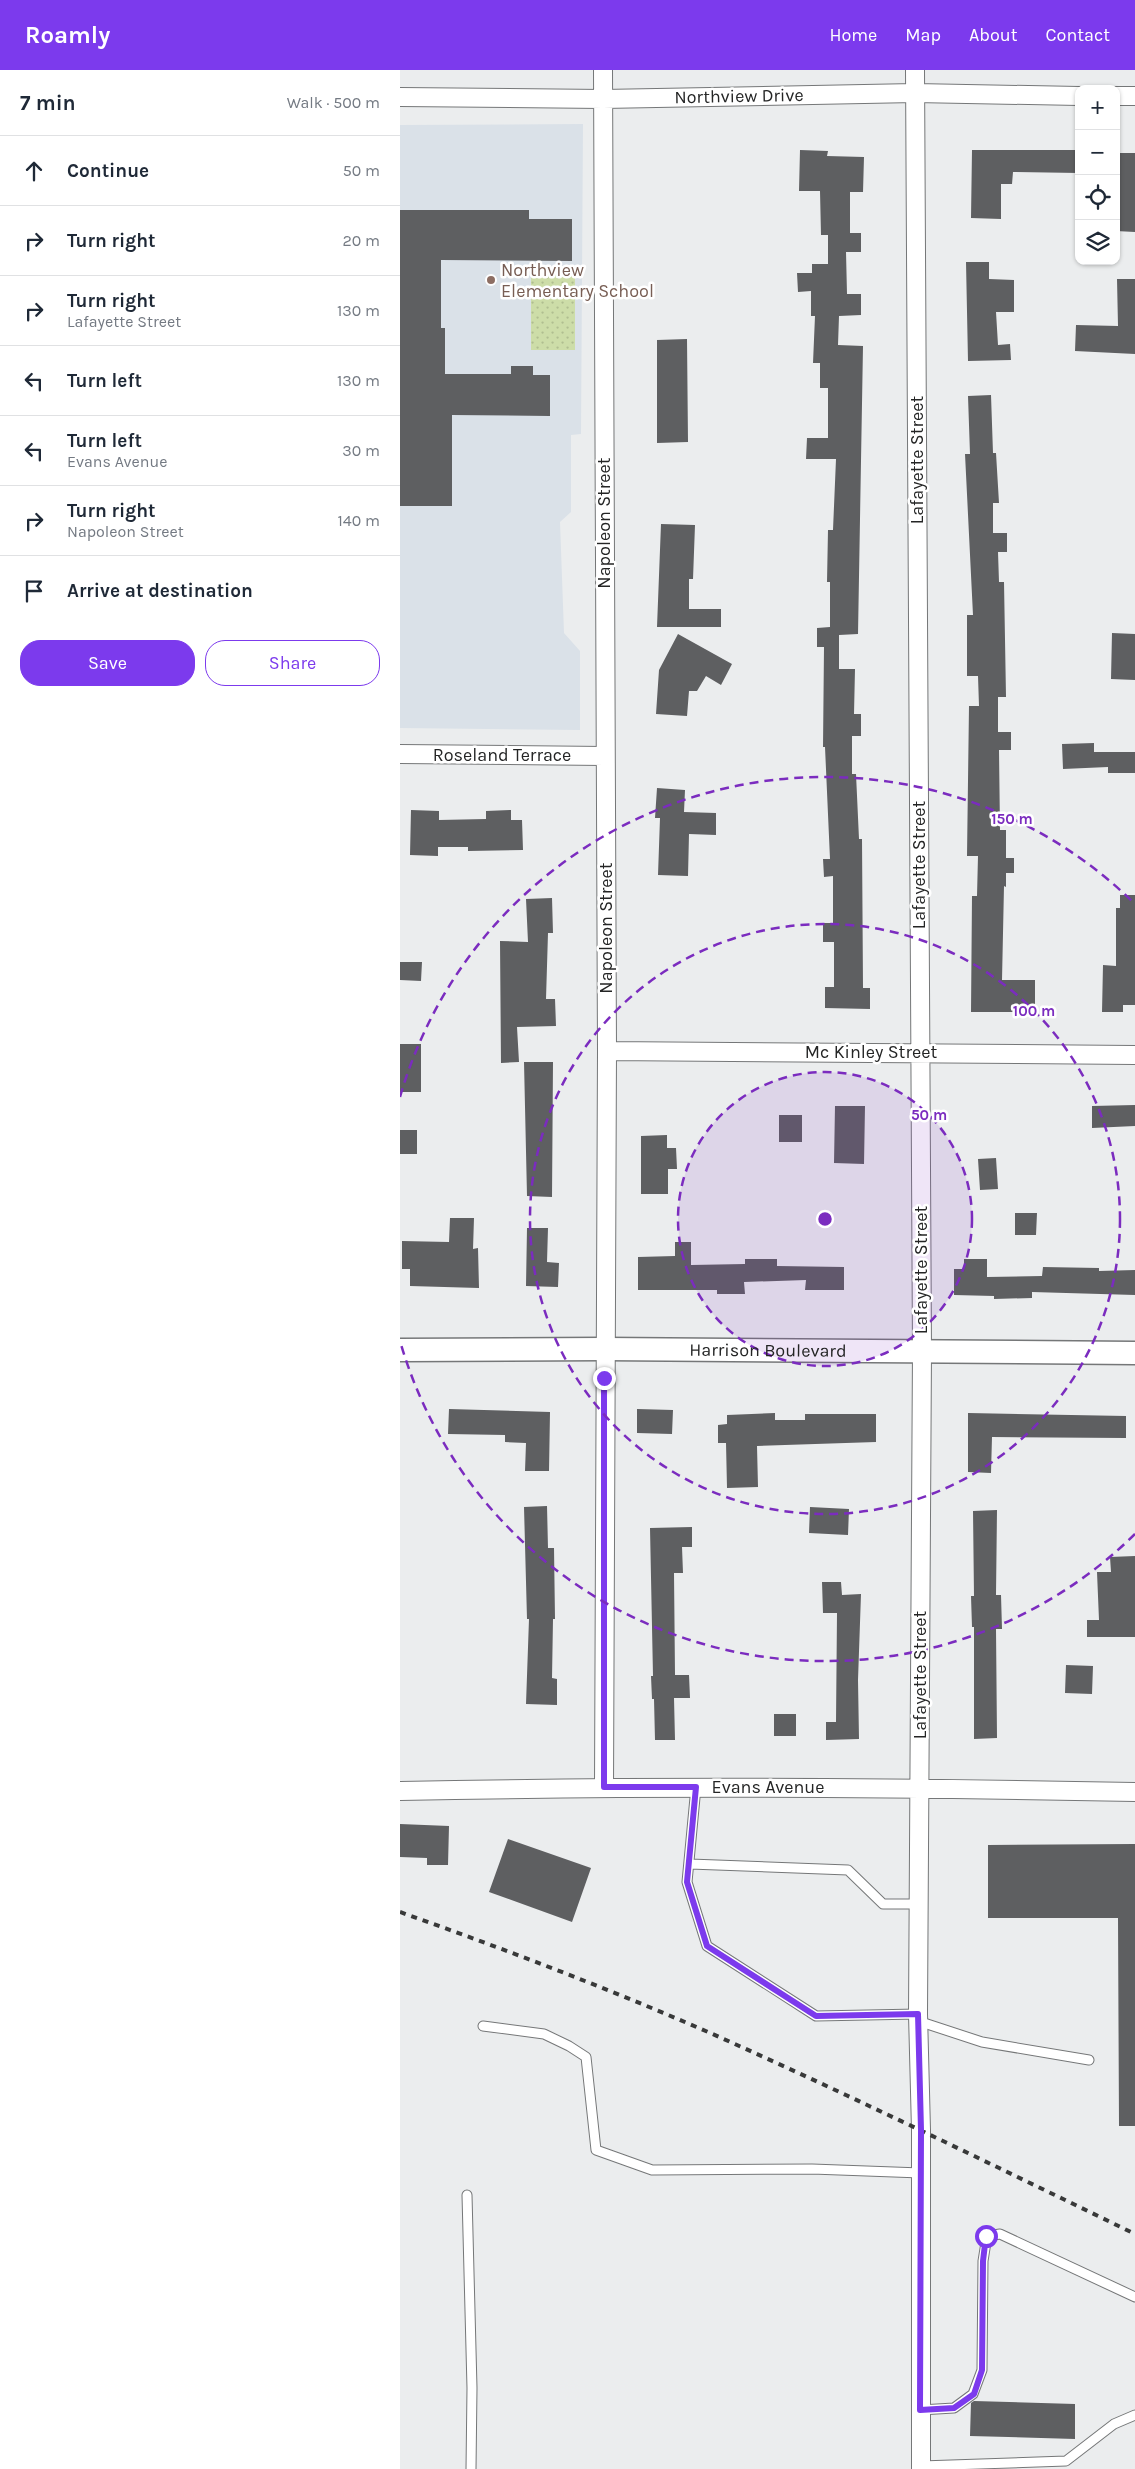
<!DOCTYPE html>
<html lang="en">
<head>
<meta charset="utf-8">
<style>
  :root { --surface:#fff; --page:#f2f2f3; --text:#1f2937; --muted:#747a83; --line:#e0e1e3; --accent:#7c3aed }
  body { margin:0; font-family:Karla,sans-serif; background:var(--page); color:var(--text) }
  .controls { position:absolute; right:15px; top:15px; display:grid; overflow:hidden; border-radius:10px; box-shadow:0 1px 4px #0004 }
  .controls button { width:45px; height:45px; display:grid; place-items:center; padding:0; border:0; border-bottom:1px solid var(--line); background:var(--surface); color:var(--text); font:25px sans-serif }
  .stop { position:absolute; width:15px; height:15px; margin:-11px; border:4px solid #7c3aed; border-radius:50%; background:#fff }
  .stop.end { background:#7c3aed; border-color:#fff; box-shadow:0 1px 5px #0008 }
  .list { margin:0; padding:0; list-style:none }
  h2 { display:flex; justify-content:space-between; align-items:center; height:65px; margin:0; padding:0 20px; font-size:21px }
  h2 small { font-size:16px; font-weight:400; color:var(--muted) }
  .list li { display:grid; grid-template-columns:32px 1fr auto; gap:15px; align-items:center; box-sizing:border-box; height:70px; padding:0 20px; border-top:1px solid var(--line) }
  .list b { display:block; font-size:19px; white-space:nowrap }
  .list p { margin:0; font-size:16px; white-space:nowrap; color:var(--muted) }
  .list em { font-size:16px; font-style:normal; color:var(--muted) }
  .actions { display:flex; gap:10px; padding:15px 20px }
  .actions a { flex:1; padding:11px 0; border:1px solid var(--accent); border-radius:20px; text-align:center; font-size:18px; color:var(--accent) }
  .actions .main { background:var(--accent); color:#fff }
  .icon { flex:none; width:28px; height:28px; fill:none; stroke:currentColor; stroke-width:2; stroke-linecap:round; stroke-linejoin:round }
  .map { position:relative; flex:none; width:735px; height:2399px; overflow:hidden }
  header { display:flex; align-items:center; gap:30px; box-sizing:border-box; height:70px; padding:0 25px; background:var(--accent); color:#fff }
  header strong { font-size:24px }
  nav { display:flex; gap:28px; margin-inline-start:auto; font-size:18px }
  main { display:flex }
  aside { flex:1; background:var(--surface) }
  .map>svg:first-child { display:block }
</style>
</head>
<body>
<header>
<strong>Roamly</strong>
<nav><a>Home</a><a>Map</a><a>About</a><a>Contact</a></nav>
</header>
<main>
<aside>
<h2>7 min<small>Walk · 500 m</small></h2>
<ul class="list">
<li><svg class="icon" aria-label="ahead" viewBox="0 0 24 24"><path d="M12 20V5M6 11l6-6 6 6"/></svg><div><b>Continue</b></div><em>50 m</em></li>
<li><svg class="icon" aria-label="right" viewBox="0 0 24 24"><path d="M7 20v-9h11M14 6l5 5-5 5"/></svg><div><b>Turn right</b></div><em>20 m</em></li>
<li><svg class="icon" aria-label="right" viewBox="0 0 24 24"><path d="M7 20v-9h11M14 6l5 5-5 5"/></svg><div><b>Turn right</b><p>Lafayette Street</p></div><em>130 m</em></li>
<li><svg class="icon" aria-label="left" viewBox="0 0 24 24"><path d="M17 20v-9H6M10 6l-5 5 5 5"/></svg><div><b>Turn left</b></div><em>130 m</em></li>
<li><svg class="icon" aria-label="left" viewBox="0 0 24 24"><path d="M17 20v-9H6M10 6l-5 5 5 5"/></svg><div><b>Turn left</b><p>Evans Avenue</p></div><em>30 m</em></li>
<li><svg class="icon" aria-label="right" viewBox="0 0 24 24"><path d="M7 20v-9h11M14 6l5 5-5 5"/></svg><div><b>Turn right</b><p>Napoleon Street</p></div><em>140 m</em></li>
<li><svg class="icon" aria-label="arrive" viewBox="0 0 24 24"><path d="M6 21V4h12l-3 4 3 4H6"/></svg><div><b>Arrive at destination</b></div></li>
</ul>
<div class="actions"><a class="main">Save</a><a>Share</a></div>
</aside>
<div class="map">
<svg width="735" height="2399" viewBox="0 0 735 2399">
  <defs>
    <pattern id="park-dots" width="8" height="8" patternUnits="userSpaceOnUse" patternTransform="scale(1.25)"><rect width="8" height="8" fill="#cddda8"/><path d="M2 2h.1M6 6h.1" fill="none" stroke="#b0be90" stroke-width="1.8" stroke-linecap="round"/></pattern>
  </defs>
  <rect width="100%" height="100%" fill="#ebedee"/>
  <!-- built -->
  <path fill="#dae1e8" d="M183,54L181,364L171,365V442L160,452L164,563L180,581V660L0,658V55Z"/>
  <!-- park -->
  <path fill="url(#park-dots)" d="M131,202H175V280H131Z"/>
  <!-- building -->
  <path fill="#5e5f61" d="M400,80L428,81L427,86L464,87L463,122H450V163H461V182H446L447,224H461V245L439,246L438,275L463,276L458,564L439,565V599H455L454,644H461V666H452V704H456L459,769H462L463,918H470V939L425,938V917H434V872H423V853H433V806L424,807L423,789H430L425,677H423L424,577H417V558L430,557V512H427L428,460H433L436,389H406L407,368H428V318H420V293H413L415,246H411V221L398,222L397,203H412V194H428V165H421L420,121H399Z
    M572,80H679V103L613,102L612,114H601V149L571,148Z
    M716,83H735V162L716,161Z
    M0,140H129V149H172V191L41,190V258H45V304H111V296H133V305H150V346L52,345V436H0Z
    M566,192H589V209L614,210V242H596L598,275L610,274L611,290L568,291Z
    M717,209H735V284L675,281L676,255L718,256Z
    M287,269L288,372L257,373V270Z
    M591,325L593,383H596L599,433H593V463H607V482H598L599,512H604L606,627H598V662H611V680H599L600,760H606V788H614V803H606V817L604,816L602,910H635V942H571L572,826H577L578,786H567L569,636H579L578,606H567V545H573L565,384H570L568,326Z
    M261,454L295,455L293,509H289V539H321V557H257Z
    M712,563L735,564V610L711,609Z
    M278,564L332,594L321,615L306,606L297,621H289L287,646L256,644L259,600Z
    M694,673V682H735V703H708V697L663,699L662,674Z
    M257,718L285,720L284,742L316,743V765L289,764L288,806L258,805L260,748H255Z
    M11,740L39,741V750L86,749V741L111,740V750H122L123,780L68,781V777H38V786L10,785Z
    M720,825H735V935H723V942H702L703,895L716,896V838H720Z
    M152,828L153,863H148L146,929H155L156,956L117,957L119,992L101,993L100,871L128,872L126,829Z
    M0,892H22L21,911L0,910Z
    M0,974H21V1022H0Z
    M124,992H153L152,1127L127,1126Z
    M735,1035V1056L692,1058V1036Z
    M435,1036H465L464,1094L434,1093Z
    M379,1045H402V1072H379Z
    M0,1060H17V1084H0Z
    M267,1065V1078H276L277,1099H268V1124H241V1066Z
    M596,1088L598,1119L580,1120L578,1089Z
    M615,1143H637L636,1165H615Z
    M50,1148H74L73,1179L78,1178L79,1218L10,1216V1199H2V1171L49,1172Z
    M127,1158H148L147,1192L159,1193L158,1217L126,1216Z
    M275,1172H291V1195L345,1194V1189H377V1196L444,1197V1220H405L406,1210L344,1212L345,1224H317V1220H238V1187L275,1186Z
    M564,1189H587V1207L642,1206L643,1197L699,1198V1201L735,1200V1225L632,1222V1228L594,1229V1226L554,1225V1199H564Z
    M49,1339L150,1342L149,1401H125L126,1373L105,1372V1365L48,1364Z
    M237,1339L273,1340L272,1364L237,1363Z
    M375,1343V1350H405V1344H476V1372L357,1376L358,1417L327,1418L326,1373H318V1355L327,1354V1345Z
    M568,1343L726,1346V1368L592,1367L591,1403L568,1402Z
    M147,1436L148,1478H154L155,1549H153L152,1608L157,1609V1635L126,1634L129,1549H127L124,1437Z
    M410,1437L449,1439L448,1465L409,1463Z
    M597,1440L596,1525H601L602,1559H596L597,1668L574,1669V1557H572L571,1526H574L573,1441Z
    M292,1457V1477H282L283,1503H274L275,1605H289L290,1628H274L275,1670H255L254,1629H252L251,1606H253L250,1458Z
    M735,1486V1567H687V1550H699L697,1502H711L710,1487Z
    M422,1512H441L442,1525L461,1524L458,1610L459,1669L426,1670V1652H436L437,1543H423Z
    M666,1595L693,1596L692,1624L665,1623Z
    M374,1644H396V1666H374Z
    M0,1754L49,1756L48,1795H27V1788L0,1787Z
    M108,1769L191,1798L172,1852L89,1822Z
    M735,1774V2056H719L718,1848H588V1775Z
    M574,2331L675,2334V2369L570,2366L571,2333Z"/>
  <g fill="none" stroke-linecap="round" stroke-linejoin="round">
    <!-- service casing -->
    <g stroke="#757778" stroke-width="11">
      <path id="service" d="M296,1717L287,1812L307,1876L416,1946L518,1944
        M290,1794L448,1800L483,1834H519
        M518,1951L582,1972L689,1990
        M83,1956L144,1964L169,1976L186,1987L196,2080L252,2100L412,2099L521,2103
        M67,2125L72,2318L71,2399
        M520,2340L554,2338L573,2324L582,2300L583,2191L587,2166L600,2164L735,2227
        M521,2396L666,2391L714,2354L735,2345"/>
    </g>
    <!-- minor casing -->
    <g stroke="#757778" stroke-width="20">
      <path id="minor" d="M203,0L207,981L204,1717
        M515,0L522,1281L518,1944L521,2060V2399
        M716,26H735
        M0,27L203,29L515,23L679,26
        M0,684L204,686
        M207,981L735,985
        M0,1721C245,1716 490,1717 735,1722"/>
    </g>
    <!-- tertiary casing -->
    <g stroke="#757778" stroke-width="25">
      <g id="tertiary">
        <path id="s1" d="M0,1280L204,1279L735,1283"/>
      </g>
    </g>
    <!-- service -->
    <use href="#service" stroke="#fff" stroke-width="9"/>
    <!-- minor -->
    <use href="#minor" stroke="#fff" stroke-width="18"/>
    <!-- tertiary -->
    <use href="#tertiary" stroke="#fff" stroke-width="22"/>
    <!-- rail -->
    <path stroke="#383939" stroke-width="4" stroke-dasharray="6 6" stroke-linecap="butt" d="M0,1842C104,1879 207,1918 308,1962C452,2026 593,2095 735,2164"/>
  </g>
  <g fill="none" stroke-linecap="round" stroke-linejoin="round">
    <!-- route -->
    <path stroke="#7c3aed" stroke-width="6" d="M204,1308V1717H296L287,1812L307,1876L416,1946L518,1944L521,2060L520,2340L554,2338L574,2324L582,2300L583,2191L586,2166"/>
  </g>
  <!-- distance rings -->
  <circle cx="425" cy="1149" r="147" fill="#7b2cbf" fill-opacity=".12"/>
  <g fill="none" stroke="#7b2cbf" stroke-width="2.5" stroke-dasharray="9 6">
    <circle cx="425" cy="1149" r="147"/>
    <circle cx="425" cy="1149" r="295"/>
    <path d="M735 1464A442 442 0 0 1 0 1271M0 1027A442 442 0 0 1 735 834"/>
  </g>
  <!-- markers -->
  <circle fill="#8d6e63" stroke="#fff" stroke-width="2" cx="91" cy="210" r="5"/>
  <g text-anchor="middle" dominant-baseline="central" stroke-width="5" stroke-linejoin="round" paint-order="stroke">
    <!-- street labels -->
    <g font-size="18" fill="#242525" stroke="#fff">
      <text transform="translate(339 26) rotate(-1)">Northview Drive</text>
      <text transform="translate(517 390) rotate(-90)">Lafayette Street</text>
      <text transform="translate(204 453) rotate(-90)">Napoleon Street</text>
      <text x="102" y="685">Roseland Terrace</text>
      <text transform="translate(519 795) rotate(-90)">Lafayette Street</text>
      <text transform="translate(206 858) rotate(-90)">Napoleon Street</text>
      <text x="471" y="982">Mc Kinley Street</text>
      <text transform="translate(521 1200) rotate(-90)">Lafayette Street</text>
      <text stroke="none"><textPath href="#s1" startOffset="368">Harrison Boulevard</textPath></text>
      <text transform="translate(520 1605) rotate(-90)">Lafayette Street</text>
      <text x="368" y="1717">Evans Avenue</text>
    </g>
    <!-- education labels -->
    <g font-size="18" fill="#785e54" stroke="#fff" text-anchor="start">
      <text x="101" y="200">Northview<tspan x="101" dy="21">Elementary School</tspan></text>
    </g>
  </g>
  <circle cx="425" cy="1149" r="8" fill="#7b2cbf" stroke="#fff" stroke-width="2.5"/>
  <g font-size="15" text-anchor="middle" font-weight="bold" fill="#7b2cbf" stroke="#fff" stroke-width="5" stroke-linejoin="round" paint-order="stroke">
    <text x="612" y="754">150 m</text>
    <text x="634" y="946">100 m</text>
    <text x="529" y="1050">50 m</text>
  </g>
</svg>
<div class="controls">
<button>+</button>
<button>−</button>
<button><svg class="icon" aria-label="locate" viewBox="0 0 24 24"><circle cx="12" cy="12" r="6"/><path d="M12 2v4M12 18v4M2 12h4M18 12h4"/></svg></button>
<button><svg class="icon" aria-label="layers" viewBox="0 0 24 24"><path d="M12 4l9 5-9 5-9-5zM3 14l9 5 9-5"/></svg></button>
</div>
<div class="stop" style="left:586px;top:2166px"></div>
<div class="stop end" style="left:204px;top:1308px"></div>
</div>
</main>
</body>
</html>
